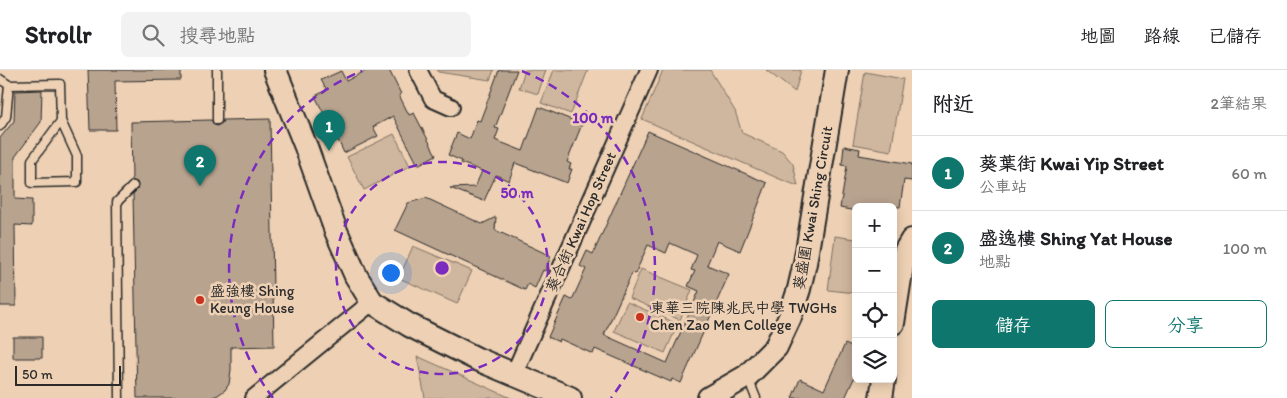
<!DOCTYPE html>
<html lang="zh-TW">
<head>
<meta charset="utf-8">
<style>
  :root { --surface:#fff; --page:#f2f2f2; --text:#202124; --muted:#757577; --line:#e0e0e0; --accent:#0f766e }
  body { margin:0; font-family:Itim,"LXGW WenKai TC",sans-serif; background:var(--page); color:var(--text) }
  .controls { position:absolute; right:15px; bottom:15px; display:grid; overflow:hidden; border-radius:8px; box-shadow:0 2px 12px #0003 }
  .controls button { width:45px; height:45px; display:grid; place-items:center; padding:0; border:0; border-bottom:1px solid var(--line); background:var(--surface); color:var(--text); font:25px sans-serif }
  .scale { position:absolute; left:15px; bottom:12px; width:106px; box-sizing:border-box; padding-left:5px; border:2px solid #2b2b2b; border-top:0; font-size:14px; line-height:18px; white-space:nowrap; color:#2b2b2b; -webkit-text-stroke:4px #eed1b4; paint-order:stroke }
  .you { position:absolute; left:390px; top:202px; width:18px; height:18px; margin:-12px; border:4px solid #fff; border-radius:50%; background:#1a73e8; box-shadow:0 0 0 8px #1a73e833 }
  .badge { display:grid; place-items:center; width:32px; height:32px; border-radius:50%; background:var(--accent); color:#fff; font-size:16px; font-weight:700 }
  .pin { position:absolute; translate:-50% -41px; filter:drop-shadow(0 1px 2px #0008) }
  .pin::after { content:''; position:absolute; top:26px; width:18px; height:15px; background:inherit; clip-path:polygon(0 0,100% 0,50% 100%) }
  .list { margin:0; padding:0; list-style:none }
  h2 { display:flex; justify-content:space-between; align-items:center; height:65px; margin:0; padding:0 20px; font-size:21px }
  h2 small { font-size:16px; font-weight:400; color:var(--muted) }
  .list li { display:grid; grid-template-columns:32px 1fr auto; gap:15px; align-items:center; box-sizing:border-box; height:75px; padding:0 20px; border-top:1px solid var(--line) }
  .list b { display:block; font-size:19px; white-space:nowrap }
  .list p { margin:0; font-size:16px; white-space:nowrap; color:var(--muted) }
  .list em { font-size:16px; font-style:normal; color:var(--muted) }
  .actions { display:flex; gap:10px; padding:15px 20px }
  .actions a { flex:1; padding:11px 0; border:1px solid var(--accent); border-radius:8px; text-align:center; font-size:18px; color:var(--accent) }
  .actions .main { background:var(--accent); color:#fff }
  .icon { flex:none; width:28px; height:28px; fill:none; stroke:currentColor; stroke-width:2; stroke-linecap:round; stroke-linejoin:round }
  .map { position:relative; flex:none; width:912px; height:328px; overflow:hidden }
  header { display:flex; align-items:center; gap:30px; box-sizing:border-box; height:70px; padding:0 25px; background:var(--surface); border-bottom:1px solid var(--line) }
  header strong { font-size:24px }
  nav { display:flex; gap:28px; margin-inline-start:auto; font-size:18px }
  .search { width:350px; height:45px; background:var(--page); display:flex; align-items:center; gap:12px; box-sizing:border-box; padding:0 18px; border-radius:8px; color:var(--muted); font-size:19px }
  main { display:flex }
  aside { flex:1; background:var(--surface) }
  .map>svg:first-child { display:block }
</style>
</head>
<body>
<header>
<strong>Strollr</strong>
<div class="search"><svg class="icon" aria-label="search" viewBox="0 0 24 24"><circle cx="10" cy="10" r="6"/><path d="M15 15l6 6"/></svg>搜尋地點</div>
<nav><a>地圖</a><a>路線</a><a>已儲存</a></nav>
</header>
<main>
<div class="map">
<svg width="912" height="328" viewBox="0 0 912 328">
  <rect width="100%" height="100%" fill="#eed1b4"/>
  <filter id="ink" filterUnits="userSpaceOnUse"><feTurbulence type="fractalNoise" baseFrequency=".02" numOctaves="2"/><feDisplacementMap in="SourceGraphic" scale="10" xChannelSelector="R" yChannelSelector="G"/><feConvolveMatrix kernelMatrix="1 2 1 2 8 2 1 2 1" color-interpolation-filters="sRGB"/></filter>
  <g filter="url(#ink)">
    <!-- green -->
    <path fill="#cfb69e" stroke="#7d7064" d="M437,0H494L490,10L438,2Z
      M525,0H546L538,24L519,18Z
      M554,0H588L571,44L541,33Z
      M663,0H710L735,41L742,63L782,81L793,94L798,116L782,110L642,49Z
      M766,0H801L795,22Z
      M865,2L903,9L891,81L853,74Z
      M394,64L410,96L364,120L347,87Z
      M835,166L856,169V223L828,220Z
      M413,176L472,201L457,234L399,208Z
      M641,199L692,220L680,250L629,228Z
      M627,232L678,254L665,283L614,261Z
      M417,286L511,328H425Z"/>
    <!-- building -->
    <path fill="#b8a38f" stroke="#2b2b2b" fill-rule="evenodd" d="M88,0H181V10L115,11L116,60H90Z
      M367,0H389L401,24L399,25L409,45L414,43L436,85L418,95L393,46L373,57L378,66L344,83L338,70L325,76L320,65L332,60L315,26L327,20L321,10L341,1L346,11Z
      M499,0H517L495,58L499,59L495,70L523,81L539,37L582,54L567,92L571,94L569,99H572L567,113L515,93L509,111L496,105L484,131L450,118L475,117L482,101L461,93L462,91L448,85L457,63L470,69L477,50L480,51Z
      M42,20L41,52L15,87V129L32,130V156L15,155L16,236H0V68L14,51L15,21Z
      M270,49L274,276L231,277V300L229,314L225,320L218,325L210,328H137L133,124L137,120L138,115L137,112L132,110L131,52L211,50L214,55L217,56L222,53L223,50Z
      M648,61L767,113L740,181L717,171L707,195L729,204L681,313L672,309L671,312L595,279L593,284L560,269L559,272L548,267L566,227L572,230L586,199L580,196L587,181L593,184ZM670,173L697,185L691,200L695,201L688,216L699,221L667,293L604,265L632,203L635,204L648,175L666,183Z
      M844,76L860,79L859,85L912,94V111L904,110L900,137H856V141L840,138L847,96L842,95Z
      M426,128L482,154L496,147L495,160L551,186L545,201L543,200L535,218L528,214L525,220L395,160L408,133Z
      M13,267H42V288H13Z
      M845,274L856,279V304L845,328H792L800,309L824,320Z"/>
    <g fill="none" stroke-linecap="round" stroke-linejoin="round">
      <!-- lane casing -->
      <g stroke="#2b2b2b" stroke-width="11">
        <path id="lane" d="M217,0V50
          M0,9L9,15L6,47L0,56
          M9,15L60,14L61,51L77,86V112L32,113V90L61,51
          M748,308L756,328
          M119,328L117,132L133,116"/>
      </g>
      <!-- street casing -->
      <g stroke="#2b2b2b" stroke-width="20">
        <path id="street" d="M418,0L433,29L451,37
          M514,304L649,0
          M254,328L372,232"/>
      </g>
      <!-- secondary casing -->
      <g stroke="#2b2b2b" stroke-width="26">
        <path id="secondary" d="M275,0L306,77L336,161L356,206L372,232L409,255L477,289L570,328
          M893,253L903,189L906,180L912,170
          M709,328L747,306L776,277L790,247L799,219L805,193L837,0
          M881,328L884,309"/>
      </g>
      <!-- lane -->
      <use href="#lane" stroke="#eed1b4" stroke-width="8"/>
      <!-- street -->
      <use href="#street" stroke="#eed1b4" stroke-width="16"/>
      <!-- secondary -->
      <use href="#secondary" stroke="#eed1b4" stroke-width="22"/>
    </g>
  </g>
  <!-- distance rings -->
  <g fill="none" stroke="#7b2cbf" stroke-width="2.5" stroke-dasharray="9 6">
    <circle cx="442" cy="198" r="106"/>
    <path d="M273 328A213 213 0 0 1 362 1M522 1A213 213 0 0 1 611 328"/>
  </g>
  <!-- markers -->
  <g fill="#c8321e" stroke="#eed1b4" stroke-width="2">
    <circle cx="200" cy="230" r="5"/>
    <circle cx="640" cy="247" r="5"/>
  </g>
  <g text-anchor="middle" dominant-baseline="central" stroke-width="5" stroke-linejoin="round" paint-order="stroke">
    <!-- street labels -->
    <g font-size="15" fill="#2b2b2b" stroke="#eed1b4">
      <text transform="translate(813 138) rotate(-80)">葵盛圍 Kwai Shing Circuit</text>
      <text transform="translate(581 152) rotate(-66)">葵合街 Kwai Hop Street</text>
    </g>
    <!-- poi labels -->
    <g font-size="15" fill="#2b2b2b" stroke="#eed1b4" text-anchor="start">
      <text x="210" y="221">盛強樓 Shing<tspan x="210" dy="17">Keung House</tspan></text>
      <text x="650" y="238">東華三院陳兆民中學 TWGHs<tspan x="650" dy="17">Chen Zao Men College</tspan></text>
    </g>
  </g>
  <circle cx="442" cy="198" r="8" fill="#7b2cbf" stroke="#eed1b4" stroke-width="2.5"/>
  <g font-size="15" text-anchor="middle" font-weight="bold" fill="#7b2cbf" stroke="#eed1b4" stroke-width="5" stroke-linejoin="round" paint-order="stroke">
    <text x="593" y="53">100 m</text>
    <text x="517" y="128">50 m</text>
  </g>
</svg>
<div class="controls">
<button>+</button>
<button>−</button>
<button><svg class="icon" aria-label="locate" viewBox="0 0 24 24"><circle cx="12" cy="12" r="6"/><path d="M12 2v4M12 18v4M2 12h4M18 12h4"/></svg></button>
<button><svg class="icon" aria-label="layers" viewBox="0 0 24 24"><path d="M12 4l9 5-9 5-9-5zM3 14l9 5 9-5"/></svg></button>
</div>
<div class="scale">50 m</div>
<div class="you"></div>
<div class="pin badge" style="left:329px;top:81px">1</div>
<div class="pin badge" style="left:200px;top:116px">2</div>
</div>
<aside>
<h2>附近<small>2筆結果</small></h2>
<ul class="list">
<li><span class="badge">1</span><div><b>葵葉街 Kwai Yip Street</b><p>公車站</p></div><em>60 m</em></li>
<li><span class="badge">2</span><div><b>盛逸樓 Shing Yat House</b><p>地點</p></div><em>100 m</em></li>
</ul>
<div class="actions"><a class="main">儲存</a><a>分享</a></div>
</aside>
</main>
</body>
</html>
